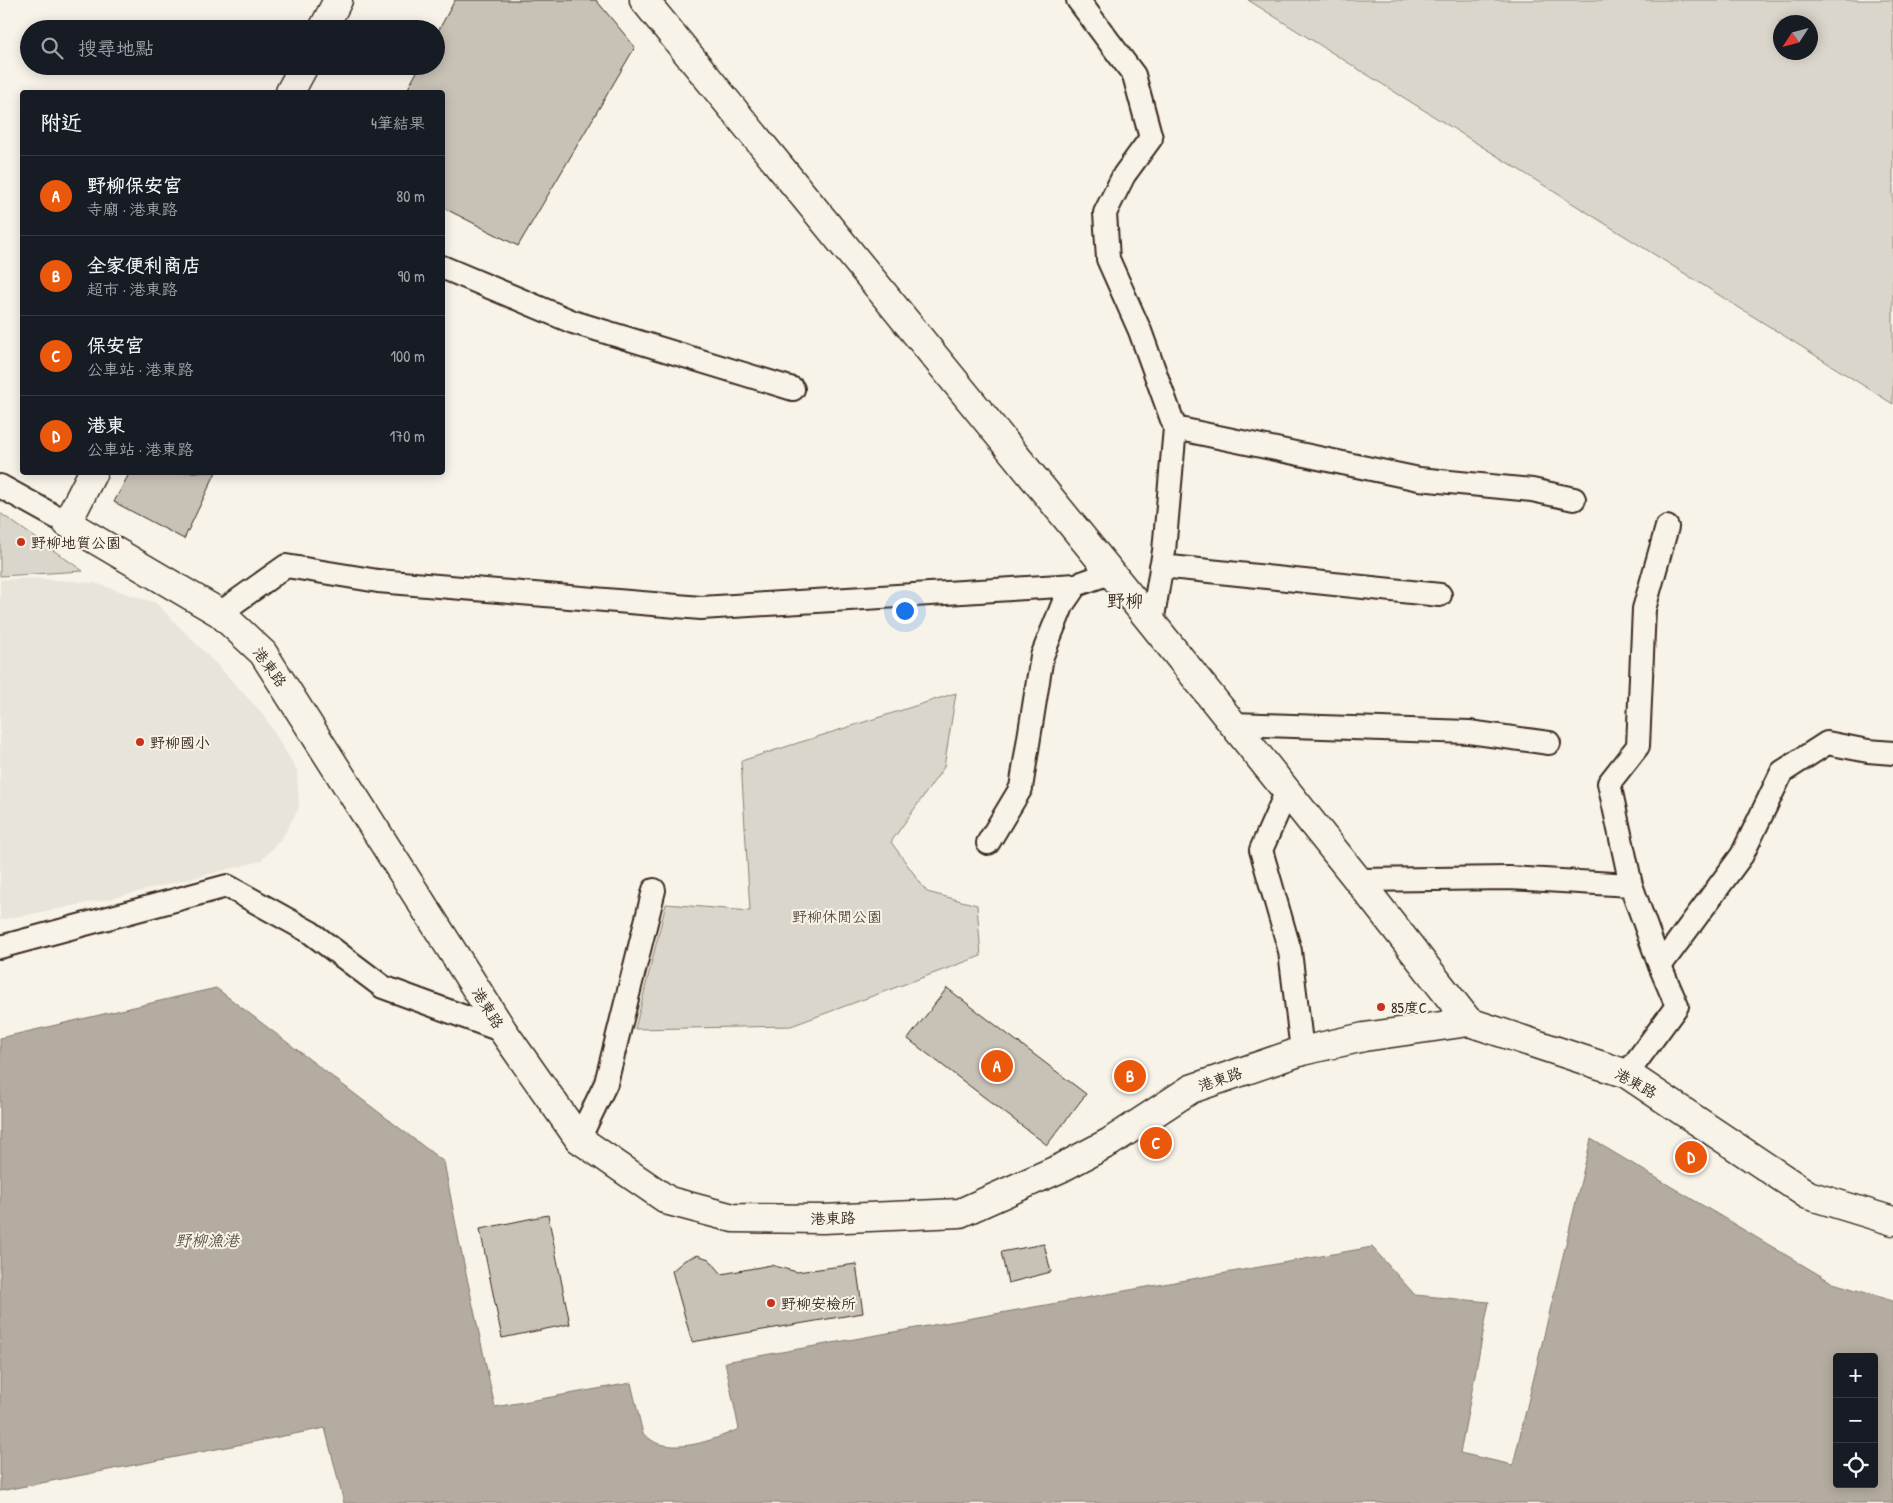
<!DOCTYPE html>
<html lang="zh-TW">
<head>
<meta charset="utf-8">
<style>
  :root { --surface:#171b24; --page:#242831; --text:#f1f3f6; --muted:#9ea1a6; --line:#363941; --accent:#ea580c }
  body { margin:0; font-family:"Patrick Hand","LXGW WenKai TC",sans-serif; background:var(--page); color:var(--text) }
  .controls { position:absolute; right:15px; bottom:15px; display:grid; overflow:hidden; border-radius:5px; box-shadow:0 2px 12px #0003 }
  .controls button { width:45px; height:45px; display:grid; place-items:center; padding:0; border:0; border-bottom:1px solid var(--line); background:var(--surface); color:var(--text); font:25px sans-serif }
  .compass { position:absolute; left:1773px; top:15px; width:45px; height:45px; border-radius:50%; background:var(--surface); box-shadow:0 2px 12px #0003; rotate:234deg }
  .you { position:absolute; left:904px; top:610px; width:18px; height:18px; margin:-12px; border:4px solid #fff; border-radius:50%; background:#1a73e8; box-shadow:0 0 0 8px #1a73e833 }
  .badge { display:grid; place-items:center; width:32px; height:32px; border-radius:50%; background:var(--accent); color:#fff; font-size:16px; font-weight:700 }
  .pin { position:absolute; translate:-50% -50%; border:2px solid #fff; box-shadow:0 1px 5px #0006 }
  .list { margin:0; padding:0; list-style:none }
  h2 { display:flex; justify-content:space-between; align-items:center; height:65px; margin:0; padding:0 20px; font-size:21px }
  h2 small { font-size:16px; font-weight:400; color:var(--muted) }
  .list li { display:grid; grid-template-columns:32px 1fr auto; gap:15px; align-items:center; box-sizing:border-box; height:80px; padding:0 20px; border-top:1px solid var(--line) }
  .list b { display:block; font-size:19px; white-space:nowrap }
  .list p { margin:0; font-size:16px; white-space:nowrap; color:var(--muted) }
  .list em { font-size:16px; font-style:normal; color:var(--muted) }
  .icon { flex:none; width:28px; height:28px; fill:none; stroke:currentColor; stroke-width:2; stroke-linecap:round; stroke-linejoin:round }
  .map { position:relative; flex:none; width:1893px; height:1503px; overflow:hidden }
  .search { position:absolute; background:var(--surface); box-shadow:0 2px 12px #0003; left:20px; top:20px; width:425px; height:55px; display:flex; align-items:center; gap:12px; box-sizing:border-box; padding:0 18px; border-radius:28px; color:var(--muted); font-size:19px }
  .panel { position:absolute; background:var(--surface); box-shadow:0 2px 12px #0003; left:20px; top:90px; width:425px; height:385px; border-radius:5px }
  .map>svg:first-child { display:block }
</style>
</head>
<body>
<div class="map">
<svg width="1893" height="1503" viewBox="0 0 1893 1503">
  <rect width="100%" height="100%" fill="#f7f3e8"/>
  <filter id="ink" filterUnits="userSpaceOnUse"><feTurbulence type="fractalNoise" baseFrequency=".02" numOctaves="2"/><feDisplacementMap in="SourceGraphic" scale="10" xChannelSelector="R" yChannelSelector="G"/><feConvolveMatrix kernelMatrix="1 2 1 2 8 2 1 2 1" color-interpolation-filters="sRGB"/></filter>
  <g filter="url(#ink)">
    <!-- built -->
    <path fill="#e9e4d9" d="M31,578L95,583L156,603L216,664L262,713L297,770L299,808L282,838L261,861L109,899L0,920V580Z"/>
    <!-- green -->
    <path fill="#dbd6cb" stroke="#8b8074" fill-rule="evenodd" d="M1248,0H1893V404ZM1780,22H1810V52H1780Z
      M0,513L83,571L0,576Z
      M956,693L944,767L891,842L927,892L977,905L981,956L791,1026L635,1029L666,904L750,911L741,761Z"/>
    <!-- water -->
    <path fill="#b4aca0" stroke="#84786c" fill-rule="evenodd" d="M216,988L444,1162L459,1241L495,1407L631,1383L643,1434C648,1437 654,1443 660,1444C686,1451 715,1439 739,1429L725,1362L1372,1247L1415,1295L1489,1302L1460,1453L1513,1465L1591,1139L1833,1283L1893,1301V1503H344L325,1428L0,1491V1038ZM1837,1357H1874V1484H1837Z"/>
    <!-- building -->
    <path fill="#c8c1b6" stroke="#3b2a1e" d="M455,0H596L635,47L518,246L442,207V92H406L420,66H436V35Z
      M130,472H216L184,539L114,502Z
      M947,988L1086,1094L1047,1145L908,1039Z
      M548,1215L570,1324L502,1338L480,1229Z
      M1044,1244L1051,1272L1008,1283L1001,1252Z
      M697,1255L709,1259L722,1274L771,1265L797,1272L856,1264L863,1313L692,1342L672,1271L685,1260Z"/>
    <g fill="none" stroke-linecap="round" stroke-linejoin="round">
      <!-- lane casing -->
      <g stroke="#3b2a1e" stroke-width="26">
        <path id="lane" d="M1078,0L1134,75L1151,138L1124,175L1105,213L1108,259L1140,331L1175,428L1164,551L1152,623
          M442,267L573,322L793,389
          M1175,428L1419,479L1532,490L1574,499
          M0,486L67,523
          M1161,566L1440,595
          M220,613L286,566L378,581L701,608L1076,585L1110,573
          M1233,724L1469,732L1549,743
          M1287,791L1261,850L1290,951L1302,1051
          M988,843L1021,788L1042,656L1063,604L1076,585
          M1358,880L1509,878L1631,885
          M0,947L227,886L310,932L383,987L503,1031
          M1660,966L1742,855L1782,772L1827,743L1868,751L1893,753
          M1627,1074L1677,1006L1660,966L1631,885L1609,783L1638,746L1644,609L1667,527
          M579,1139L606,1083L654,890"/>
      </g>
      <!-- street casing -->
      <g stroke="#3b2a1e" stroke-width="31">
        <path id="street" d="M644,0L1152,623L1358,880L1469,1022
          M323,29L338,0
          M290,92L304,66
          M93,472L67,523L220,613L263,653L503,1031L579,1139L669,1201L733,1218L823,1219L960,1213L1061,1168L1110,1142L1191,1089L1302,1051L1364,1037L1469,1022L1627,1074L1808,1195L1893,1221"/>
      </g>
      <!-- lane -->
      <use href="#lane" stroke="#f7f3e8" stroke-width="22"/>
      <!-- street -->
      <use href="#street" stroke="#f7f3e8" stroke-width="28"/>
    </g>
  </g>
  <!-- markers -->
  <g fill="#c8321e" stroke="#f7f3e8" stroke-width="2">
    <circle cx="21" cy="542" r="5"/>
    <circle cx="140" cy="742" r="5"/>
    <circle cx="1381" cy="1007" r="5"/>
    <circle cx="771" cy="1303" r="5"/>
  </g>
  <g text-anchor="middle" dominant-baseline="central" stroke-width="4" stroke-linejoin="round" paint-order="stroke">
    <!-- poi labels -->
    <g font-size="15" fill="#3b2a1e" stroke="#f7f3e8" text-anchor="start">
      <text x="31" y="542">野柳地質公園</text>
      <text x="150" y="742">野柳國小</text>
      <text x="1391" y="1007">85度C</text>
      <text x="781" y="1303">野柳安檢所</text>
    </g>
    <!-- street labels -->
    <g font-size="15" fill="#3b2a1e" stroke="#f7f3e8">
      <text transform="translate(270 667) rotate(54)">港東路</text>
      <text transform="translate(488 1008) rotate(58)">港東路</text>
      <text transform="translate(1220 1079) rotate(-19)">港東路</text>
      <text transform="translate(1636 1083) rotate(29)">港東路</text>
      <text transform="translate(833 1218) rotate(-1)">港東路</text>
    </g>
    <!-- park labels -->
    <g font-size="15" fill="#5b4c41" stroke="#f7f3e8">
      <text x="837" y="916">野柳休閒公園</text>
    </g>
    <!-- water labels -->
    <g font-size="16" font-style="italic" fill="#5f5145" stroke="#f7f3e8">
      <text x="207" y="1240">野柳漁港</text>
    </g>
    <!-- quarter labels -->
    <g font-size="18" fill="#3b2a1e" stroke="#f7f3e8">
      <text x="1125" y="600">野柳</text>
    </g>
  </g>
</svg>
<div class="controls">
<button>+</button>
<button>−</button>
<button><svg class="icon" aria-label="locate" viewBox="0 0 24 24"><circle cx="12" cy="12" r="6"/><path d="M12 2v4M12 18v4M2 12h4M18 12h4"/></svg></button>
</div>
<svg class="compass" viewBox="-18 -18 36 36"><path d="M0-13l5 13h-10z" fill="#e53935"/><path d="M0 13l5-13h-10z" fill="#9ea1a6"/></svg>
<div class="you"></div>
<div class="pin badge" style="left:997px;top:1066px">A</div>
<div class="pin badge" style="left:1130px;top:1076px">B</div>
<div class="pin badge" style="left:1156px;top:1143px">C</div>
<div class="pin badge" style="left:1691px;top:1157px">D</div>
<div class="search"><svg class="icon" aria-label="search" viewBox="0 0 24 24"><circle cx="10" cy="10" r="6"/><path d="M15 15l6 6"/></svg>搜尋地點</div>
<section class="panel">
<h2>附近<small>4筆結果</small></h2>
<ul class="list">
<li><span class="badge">A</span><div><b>野柳保安宮</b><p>寺廟 · 港東路</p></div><em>80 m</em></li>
<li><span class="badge">B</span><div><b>全家便利商店</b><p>超市 · 港東路</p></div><em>90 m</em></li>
<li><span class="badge">C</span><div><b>保安宮</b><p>公車站 · 港東路</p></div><em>100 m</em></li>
<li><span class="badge">D</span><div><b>港東</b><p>公車站 · 港東路</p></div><em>170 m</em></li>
</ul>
</section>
</div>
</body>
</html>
